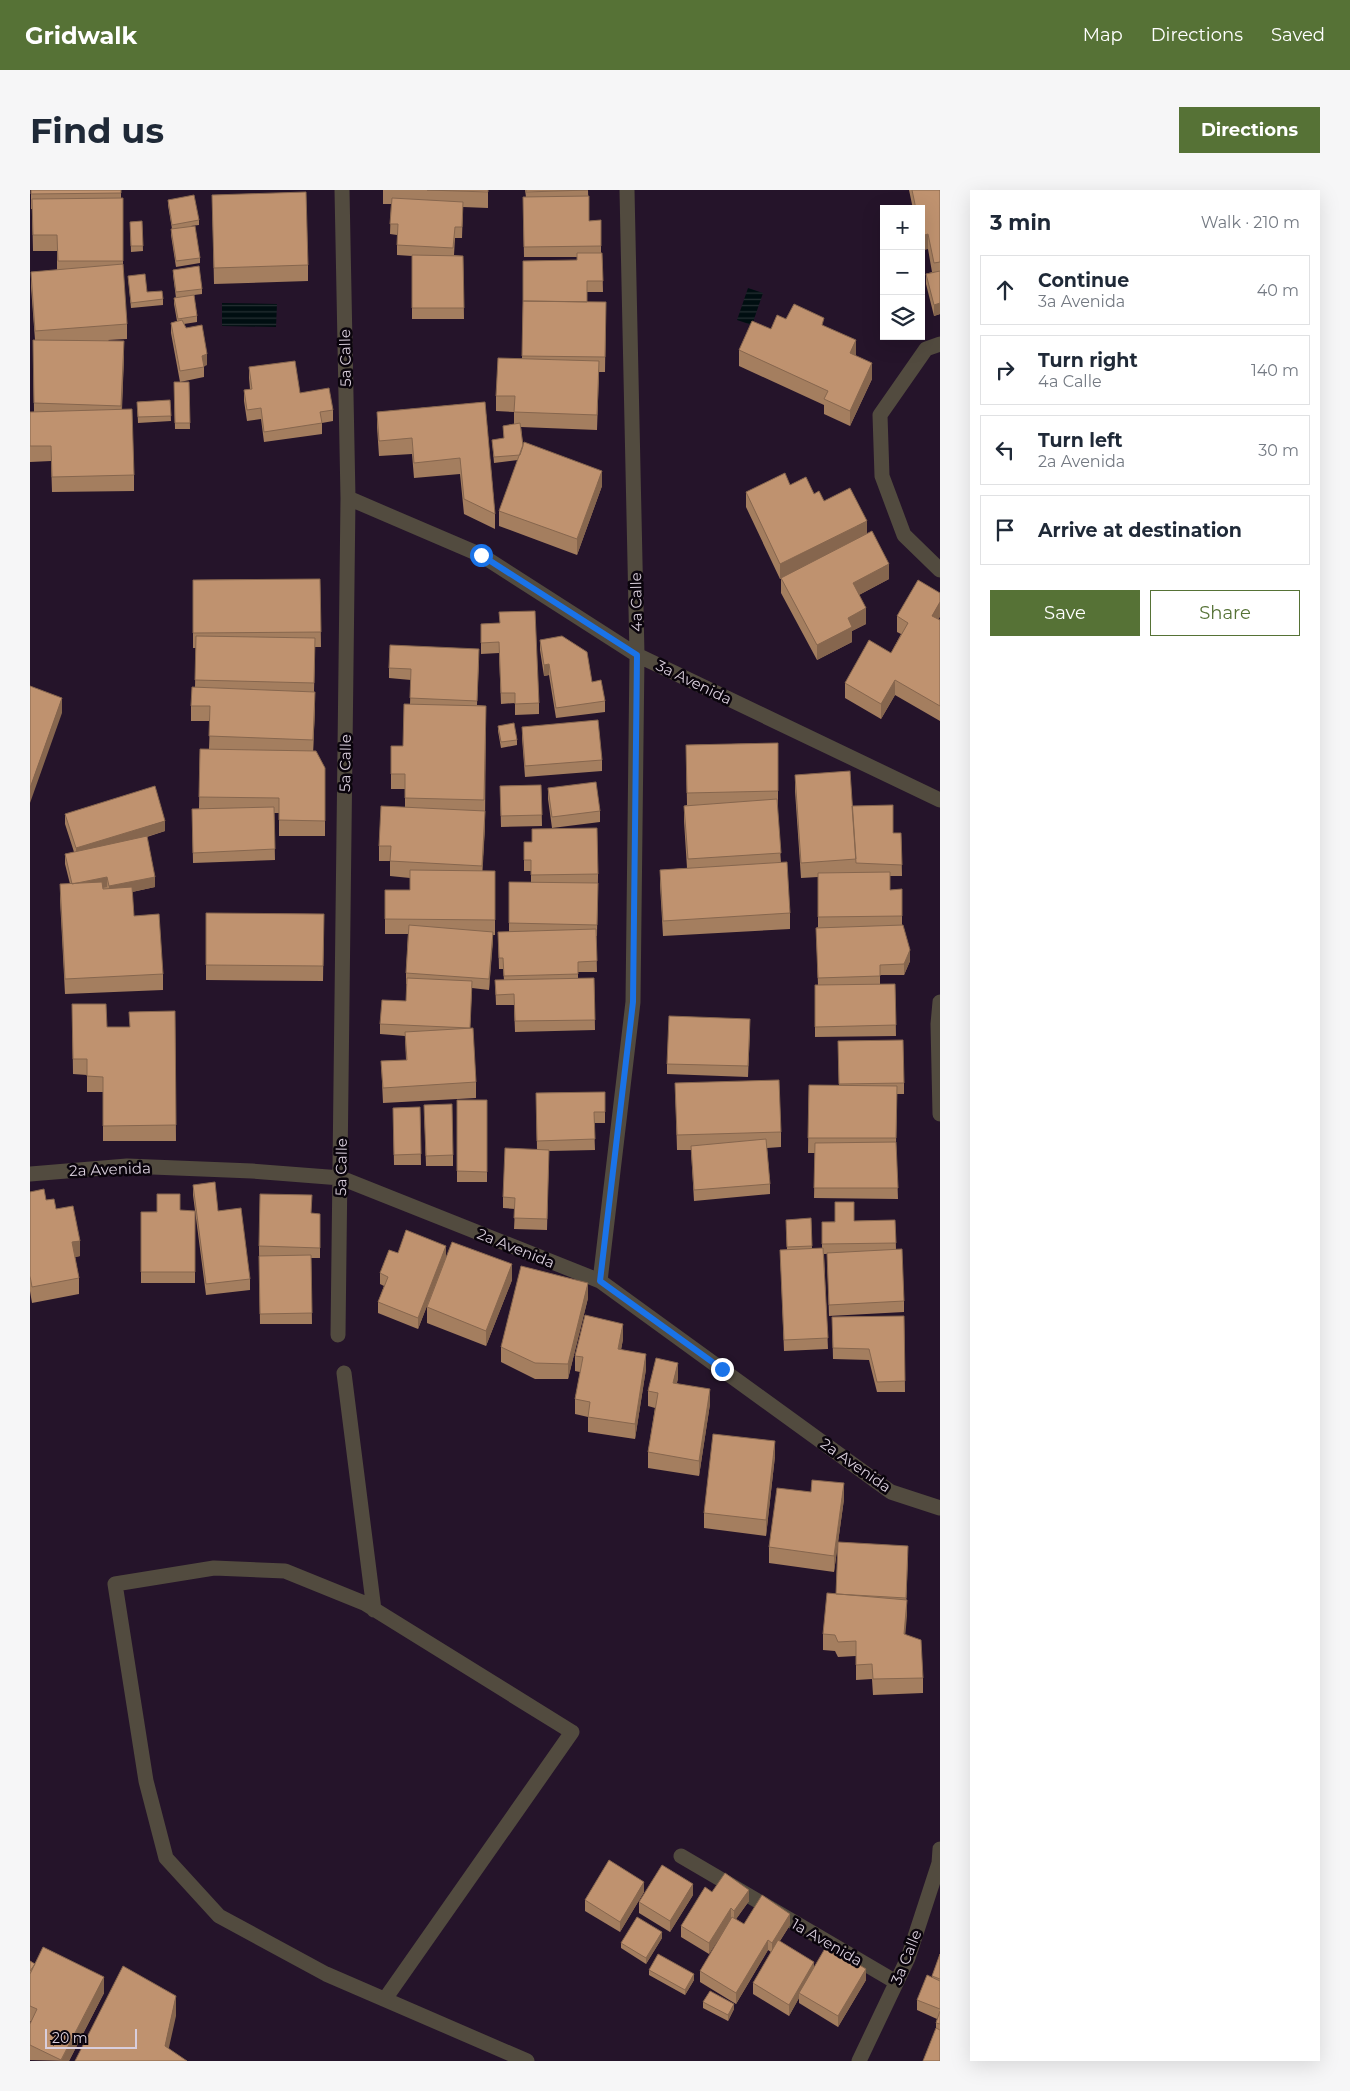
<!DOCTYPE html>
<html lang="en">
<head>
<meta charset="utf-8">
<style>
  :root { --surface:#fff; --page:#f6f6f7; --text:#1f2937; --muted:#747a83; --line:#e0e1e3; --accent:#567236 }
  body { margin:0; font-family:Montserrat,sans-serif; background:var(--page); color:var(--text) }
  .controls { position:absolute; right:15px; top:15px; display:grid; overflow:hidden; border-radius:0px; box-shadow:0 5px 20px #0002 }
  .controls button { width:45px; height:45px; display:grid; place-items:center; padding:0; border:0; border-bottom:1px solid var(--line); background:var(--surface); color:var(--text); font:25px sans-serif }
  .scale { position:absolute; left:15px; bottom:12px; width:92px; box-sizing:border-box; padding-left:5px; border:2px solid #d9cedc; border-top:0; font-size:14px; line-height:18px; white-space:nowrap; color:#d9cedc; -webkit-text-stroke:4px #0a040c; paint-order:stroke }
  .stop { position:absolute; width:15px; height:15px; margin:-11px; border:4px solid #1a73e8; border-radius:50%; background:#fff }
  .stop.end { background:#1a73e8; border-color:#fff; box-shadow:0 1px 5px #0008 }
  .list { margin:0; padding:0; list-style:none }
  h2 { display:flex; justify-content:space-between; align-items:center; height:65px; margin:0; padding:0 20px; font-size:21px }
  h2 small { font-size:16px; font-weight:400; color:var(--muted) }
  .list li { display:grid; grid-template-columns:32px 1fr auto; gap:15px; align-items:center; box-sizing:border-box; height:70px; margin:0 10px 10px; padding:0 10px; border:1px solid var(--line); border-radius:0px }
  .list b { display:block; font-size:19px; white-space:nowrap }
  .list p { margin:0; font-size:16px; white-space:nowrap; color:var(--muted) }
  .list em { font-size:16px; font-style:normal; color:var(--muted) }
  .actions { display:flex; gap:10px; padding:15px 20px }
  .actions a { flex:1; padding:11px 0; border:1px solid var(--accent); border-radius:0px; text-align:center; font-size:18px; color:var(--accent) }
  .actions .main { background:var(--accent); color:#fff }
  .icon { flex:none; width:28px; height:28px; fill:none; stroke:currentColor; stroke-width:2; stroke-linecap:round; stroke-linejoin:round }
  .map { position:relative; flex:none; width:910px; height:1871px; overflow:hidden; border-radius:0px }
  header { display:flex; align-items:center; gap:30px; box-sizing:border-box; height:70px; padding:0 25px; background:var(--accent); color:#fff }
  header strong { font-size:24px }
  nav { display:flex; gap:28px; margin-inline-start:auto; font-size:18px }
  .intro { display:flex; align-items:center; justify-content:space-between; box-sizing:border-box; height:120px; padding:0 30px }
  h1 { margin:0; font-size:35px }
  .button { padding:12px 22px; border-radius:0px; background:var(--accent); color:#fff; font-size:18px; font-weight:700 }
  main { display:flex; gap:30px; padding:0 30px }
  aside { flex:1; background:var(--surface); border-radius:0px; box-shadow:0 5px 20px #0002 }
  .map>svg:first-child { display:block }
</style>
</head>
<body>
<header>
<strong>Gridwalk</strong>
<nav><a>Map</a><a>Directions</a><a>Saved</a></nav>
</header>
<div class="intro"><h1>Find us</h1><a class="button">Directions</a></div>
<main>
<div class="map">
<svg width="910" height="1871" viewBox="0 0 910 1871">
  <defs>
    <pattern id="water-rules" width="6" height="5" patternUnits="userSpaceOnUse" patternTransform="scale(1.25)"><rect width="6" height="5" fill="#000e11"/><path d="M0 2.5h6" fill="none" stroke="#253033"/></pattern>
  </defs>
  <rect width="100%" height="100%" fill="#25142a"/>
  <!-- water -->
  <path fill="url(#water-rules)" d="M718,98L733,103L722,135L707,130Z
    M192,113L247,114L246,137L192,136Z"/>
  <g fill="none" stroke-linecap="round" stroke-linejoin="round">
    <!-- minor -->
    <path stroke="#524b3f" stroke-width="15" d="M910,154L896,159L850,225L852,286L874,345L910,380
      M318,308L451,365L607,465L910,610
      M910,812L908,834L910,924
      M0,984L97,976L222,981L311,988L570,1091L861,1302L910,1318
      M570,1091L603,812L607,465L597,0
      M308,1145L318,308L312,0
      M314,1183L344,1420
      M651,1666L866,1792
      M355,1809L542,1542L334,1413L255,1381L184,1378L85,1394L116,1591L136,1668L189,1726L296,1784L497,1871
      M829,1871L878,1768L909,1673L910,1659"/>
  </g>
  <!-- wall -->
  <path fill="#a47e5f" d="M1,0H91V8H93V84L97,134V149L78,150L94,166L92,220L104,285V301L22,302L21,271L0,272V222H4L3,150H5L1,97V82L27,80V61H3L2,19H1Z
    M353,0H458V18L433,17L432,48H425L424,65L433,66L434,129H382V66L367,65V45L360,44L361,14H353Z
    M495,0H558L559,31L571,30V63H572L573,102H557V112H576L575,182H569L567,240L491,237L493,256L572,296L547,365L469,336V321L488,270L464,273L462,250L474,248L473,236L484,234V222L466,221V206L492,168L493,113L547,70V67H494L493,7H496Z
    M879,0H910V124L904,126L896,94V84L902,82L891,19H883Z
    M182,5L278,75V91L184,94Z
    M138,10L169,30V35L161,36L170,68V73L146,77L141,45L142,39L138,15Z
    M112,31L113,61L101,62L100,32Z
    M143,80L172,99V104L164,105L167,126V132L154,134L177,175L174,176V187L150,192L141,143V133L147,131L144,114V108H146L143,85Z
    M98,86L117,102L133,109V115L101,118Z
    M756,129L794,136L826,165L825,166L842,189L820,236L794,224V215L709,176V160L741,139Z
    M219,177L270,203L303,220V231L292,233V244L234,252L231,229L217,231L214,211V200L220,199L219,188Z
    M144,192H159L160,239H145Z
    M140,210L141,231L108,233L107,212Z
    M455,212L465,324V339L434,324L430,284L384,288L382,264L349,266L347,237V222Z
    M760,295L784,304L794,311L837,344L859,389L829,405L836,434L822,441V452L787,470L751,403V389H750L716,317V302Z
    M290,389L291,457H285L284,502L285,518L283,561L295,578V646H249V623H244L245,670L163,673L162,619H169L170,559H179L180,531H161V516L165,497L166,458H163V390Z
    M867,426L909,430H910V531L865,505L851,529L815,508V493L861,463L871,444L867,442Z
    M469,433L509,513V524L485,525V513L471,514L469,463L451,464V434Z
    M510,450L575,511V522L526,528L519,485L514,486L510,460Z
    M449,470L447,515L456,516L455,637L452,681H465V745H463L459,800L442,798L440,838L446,892V908L353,913L351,871L376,870L375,846L350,844V834L376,811L377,794H376V783L378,744H355V700H380V688L360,686V671H349V656L375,617V599H361V556H373L380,514L381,490L359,488V478Z
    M468,536L487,550V555L471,558L468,541Z
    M492,537L572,570V581L495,587L492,548Z
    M748,553V616H747L751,673L760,723V739L633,746L630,695V680L657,678L654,631V616L657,615L656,555Z
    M765,585L822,616L863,643H871L872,686H860V700L872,699V735L880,771L874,785H850V794H865L866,846L785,847V795H788L786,738L788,737V687L771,688L765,601Z
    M511,595L512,636L471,637L470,596Z
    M518,598L570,621V632L522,638L518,609Z
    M35,624L135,641L117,647L125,697L102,702L104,726L133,784V800L35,804L30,710V694H40L35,674V664L44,662L35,634Z
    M494,652L568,684L567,746H566L567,782H548V788H564L565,840L485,842L484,815H466L465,790H474L473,779H469L468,742H479V692H501V681H494Z
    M176,723L294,724L293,791L176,790Z
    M42,814L77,837H99L145,821L146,951H73V902H57V885L43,884Z
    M720,840L718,887L637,884V874Z
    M808,851L874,893V904H867L866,954L868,1009L784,1008L785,963H778L779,895H809Z
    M645,893L751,942V957L737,958L740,994V1004L664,1011L661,960H647Z
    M575,902V933H564L565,960L519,961L517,1040L484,1039L485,1019L473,1018V1007L507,960L506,903Z
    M427,910H457V992H427Z
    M394,915L423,965V976H396Z
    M390,917L391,975H364L363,918Z
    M163,995L188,1021L220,1089V1100L176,1105L163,1005Z
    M0,1002L16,1010L26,1019L50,1066L45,1067L49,1088V1104L2,1113L0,1101Z
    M165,1021V1093H111V1022Z
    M282,1023L290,1024V1068H281L282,1134H230L229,1056Z
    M781,1028L782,1059L792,1058V1032L824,1031L865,1030L866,1059L874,1111V1122L799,1126L797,1064H794L798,1159L754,1161L750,1060H757L756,1036Z
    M368,1063L416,1066L482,1090L456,1156L397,1133V1116L388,1139L348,1123V1112L354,1096L350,1094V1083Z
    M558,1108L538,1189H505L471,1172V1157Z
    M874,1126L875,1202H847L839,1170L803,1169L802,1127Z
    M593,1149L591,1160L616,1179L605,1249L558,1242V1227L545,1224V1209L550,1182L545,1181V1166Z
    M648,1188L647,1193L680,1214L669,1286L618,1278V1262L625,1218L618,1216V1201Z
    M745,1266L736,1346L674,1338V1323Z
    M814,1309L808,1352L878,1366L875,1444L893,1488V1503L843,1505L842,1489L826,1490V1466L808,1467L805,1461L793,1460V1444L806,1404L808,1353L804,1382L739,1373V1357Z
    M614,1702L590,1742L555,1721V1710Z
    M682,1702L719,1711L706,1729L714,1734L760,1735L750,1751L784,1777L836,1790L808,1837L769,1813V1808L759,1826L723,1804V1793L741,1762L738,1760L706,1814L670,1792V1781L701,1730L679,1764L651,1747V1736Z
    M663,1705L640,1742L609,1723V1712Z
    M632,1748L616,1774L591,1758V1753Z
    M910,1764V1871L906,1840V1833L907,1829L887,1820V1810L902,1787Z
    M0,1771L5,1774L74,1803L39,1871L0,1870V1834L1,1832L0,1831Z
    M619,1780L664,1790L655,1805L619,1785Z
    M673,1812L704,1819L698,1831L673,1818Z"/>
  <!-- shaded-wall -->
  <path fill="#86664e" d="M898,44V59L891,61V46Z
    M910,113V124L904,126V115Z
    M826,150V165L820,179V163Z
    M94,151V166L91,232V216Z
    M177,164V175L172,176V166Z
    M842,173V189L820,236V221Z
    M572,281V296L547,365V349Z
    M837,331V347L750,389V374Z
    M859,374V389L823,408V393Z
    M910,412V427L902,441V426Z
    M836,418V434L822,441V452L787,470V455L818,428Z
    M519,474V485L514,486V475Z
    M865,490V505L851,529V514Z
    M285,502V518L283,565V550Z
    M32,508V523L0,613V598Z
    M455,621V637L452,692V676Z
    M135,631V641L46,668V658Z
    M77,687V697L42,705V694Z
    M125,687V697L79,707V696Z
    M463,742V752L459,800V789Z
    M880,760V771L874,785V774Z
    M50,1051V1066L42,1068V1052Z
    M416,1056V1067L388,1139V1128Z
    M482,1074V1090L456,1156V1141Z
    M558,1093V1108L538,1189V1174Z
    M593,1134V1149L588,1175V1159Z
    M616,1164V1179L605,1249V1234Z
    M648,1173V1188L643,1208V1193Z
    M680,1199V1214L669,1286V1271Z
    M745,1251V1266L736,1346V1330Z
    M814,1293V1309L804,1382V1366Z
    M877,1410V1426L874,1459V1444Z
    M614,1692V1702L590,1742V1732Z
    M663,1694V1705L640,1742V1731Z
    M719,1700V1711L704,1732V1721Z
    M701,1718V1729L679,1764V1753Z
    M760,1724V1735L742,1763V1753Z
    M632,1742V1748L616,1774V1768Z
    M738,1750V1760L706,1814V1803Z
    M784,1772V1782L769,1803V1808L759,1826V1815Z
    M836,1779V1790L808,1837V1826Z
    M664,1784V1790L655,1805V1800Z
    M74,1787V1803L39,1871H31Z
    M146,1806V1826L136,1871L135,1856Z
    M704,1814V1819L698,1831V1825Z"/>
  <!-- building -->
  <path fill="#bf926f" stroke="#86664e" d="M1,0H91V3L1,4Z
    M397,0H458V2Z
    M496,0H558L496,2Z
    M882,0H910V72L904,73L898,44L891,46V19H886Z
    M276,2L278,75L184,78L182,5Z
    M164,5L169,30L142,35L138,10Z
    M559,6V31L571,30V56L494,57L493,7Z
    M93,8V71H28L27,45H3L2,9Z
    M362,8L433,12L432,37H425L423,58L367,55L368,34H360Z
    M112,31L113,56H101L100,32Z
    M165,36L170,68L146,71L141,39Z
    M547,63H572L573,91H557V112L493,111V71L547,70Z
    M382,65L433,66L434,118H382Z
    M93,74L97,134L5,141L1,82Z
    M169,76L172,99L146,102L143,80Z
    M910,81V113L904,115L896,84Z
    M115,84L117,102L132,101L133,109L101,113L98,86Z
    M164,105L167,126L148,129L144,108Z
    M493,111L576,112L575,167L492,166Z
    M764,114L794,128L792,135L826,150L820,163L842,173L820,221L794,209L798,201L709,160L722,131L741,139L747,125L756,129Z
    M152,130L156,138L172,135L177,164L172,166L174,177L150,181L141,133Z
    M3,150L94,151L91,216L4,213Z
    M468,168L569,171L567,225L484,222L485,206H466Z
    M265,171L270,203L299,198L303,220L290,222L292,233L234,242L231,218L217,220L214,200L222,199L219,177Z
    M144,192H159L160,233H145Z
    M140,210L141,226L108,227L107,212Z
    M455,212L465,324L434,309L430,268L384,273L382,248L349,251L347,222Z
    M102,219L104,285L22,287L21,256H0V222Z
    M490,233L493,256L490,265L464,267L462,250L474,248L473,236Z
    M494,252L572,281L547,349L469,321Z
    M755,283L760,295L776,287L784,304L789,301L794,311L820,298L837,331L750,374L716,302Z
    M842,341L859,374L823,393L836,418L818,428L822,437L787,455L751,388Z
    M290,389L291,442L163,443V390Z
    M888,390L910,403V412L902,426L910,430V516L865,490L851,514L815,493L839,450L861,463L878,433L867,426Z
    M505,421L509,513L485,514V503H471L469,452L451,453V434L470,433L469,422Z
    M166,446L285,448L284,493L165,490Z
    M532,446L557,462L562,492L571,490L575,511L526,518L519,474L514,475L510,450Z
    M360,455L449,459L447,511L380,508L381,479L359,478Z
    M0,496L32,508L0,598Z
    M162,497L285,502L283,550L179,546L180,516H161Z
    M374,514L456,516L454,610L375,608V584H361V556H373Z
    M568,530L572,570L495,576L492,537Z
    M484,533L487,550L471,552L468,536Z
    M748,553V601L657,603L656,555Z
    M170,559L286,561L295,578V631L249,630V608L169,607Z
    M820,581L826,669L771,673L765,585Z
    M566,592L570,621L522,627L518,598Z
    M511,595L512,625L471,626L470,596Z
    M125,596L135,631L46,658L35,624Z
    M747,609L751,663L658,669L654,616Z
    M863,615V643H871L872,675L826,673L822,616Z
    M351,616L455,621L452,676L360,671L361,656H349Z
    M244,617L245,659L163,663L162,619Z
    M567,638L568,684L501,685V670H494V652H502V639Z
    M117,646L125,687L79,696L77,687L42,694L35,664Z
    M757,672L760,723L633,731L630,680Z
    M380,680L465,681V730L355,729V700H380Z
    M860,682V700L872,699V726L788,727V683Z
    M72,692L73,699L102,697L104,726L129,724L133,784L35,789L30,694Z
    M479,692L568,693L567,735L479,733Z
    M176,723L294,724L293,776L176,775Z
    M379,735L463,742L459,789L376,783Z
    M873,735L880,760L874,774L850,775V786L788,788L786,738Z
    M566,739L567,771L548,772V784L474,786L473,768H469L468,742Z
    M377,788L442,791L440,838L350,834L352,810L376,811Z
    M564,788L565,830L485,831L484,804L466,805L465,790Z
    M865,794L866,835L785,837V795Z
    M42,814H76L77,837H100L99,822L145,821L146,935L73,936V887L57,886V869H43Z
    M639,826L720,829L718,876L637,874Z
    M443,838L446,892L353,898L351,871L377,870L375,842Z
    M873,850L874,893L809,894L808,851Z
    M749,890L751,942L647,945L645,893Z
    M779,895L867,896L866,948H778Z
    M575,902V922H564L565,949L507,951L506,903Z
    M427,910H457V982L427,981Z
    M422,914L423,965L396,966L394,915Z
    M390,917L391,964L364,965L363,918Z
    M736,949L740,994L664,1000L661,956Z
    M866,952L868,998H784L785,953Z
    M475,958L519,960L517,1029L484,1028L485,1008L473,1007Z
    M185,992L188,1021L211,1018L220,1089L176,1094L163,995Z
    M14,999L16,1010L24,1009L26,1019L43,1016L50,1051L42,1052L49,1088L2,1097L0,1086V1002Z
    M127,1004H150V1020L165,1021V1082H111V1022H127Z
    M230,1004L282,1005L281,1023L290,1024V1058L229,1056Z
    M805,1012H824V1031L865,1030L866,1053L792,1054V1032H805Z
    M781,1028L782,1056L757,1057L756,1030Z
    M376,1040L416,1056L388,1128L348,1112L358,1087L350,1083L359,1060L368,1063Z
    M422,1052L482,1074L456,1141L397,1117Z
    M793,1058L798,1148L754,1150L750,1060Z
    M872,1059L874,1111L799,1115L797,1063Z
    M281,1065L282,1123L230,1124L229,1066Z
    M491,1076L558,1093L538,1174L505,1173L471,1157Z
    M555,1125L593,1134L588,1159L616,1164L605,1234L558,1227L560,1212L545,1209L553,1167L545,1166Z
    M874,1126L875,1191L847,1192L839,1159L803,1158L802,1127Z
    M626,1168L648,1173L643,1193L680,1199L669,1271L618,1262L628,1203L618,1201Z
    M683,1244L745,1251L736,1330L674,1323Z
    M782,1290L814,1293L804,1366L739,1357L747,1298L781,1302Z
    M808,1352L878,1356L876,1408L806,1404Z
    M797,1403L877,1410L874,1444L891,1450L893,1488L843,1489L842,1474L826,1475V1451L808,1452L805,1445L793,1444Z
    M579,1670L614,1692L590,1732L555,1710Z
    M632,1675L663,1694L640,1731L609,1712Z
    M695,1683L719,1700L704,1721L701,1718L679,1753L651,1736L675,1697L682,1702Z
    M732,1705L760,1724L742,1753L738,1750L706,1803L670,1781L702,1727L714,1734Z
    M607,1727L632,1742L616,1768L591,1753Z
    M748,1750L784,1772L759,1815L723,1793Z
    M797,1755L836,1779L808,1826L769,1803Z
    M13,1757L74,1787L31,1870L0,1855V1834L7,1819L0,1816V1784Z
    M628,1764L664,1784L655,1800L619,1780Z
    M910,1764V1789L902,1786Z
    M0,1771L5,1774L0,1781Z
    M93,1776L146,1806L135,1856L157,1871H45Z
    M897,1785L910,1791V1819L887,1810Z
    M680,1801L704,1814L698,1825L673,1812Z
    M910,1821V1834L906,1833Z
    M906,1838L910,1840V1871H893Z"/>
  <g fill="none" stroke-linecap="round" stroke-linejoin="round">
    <!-- route -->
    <path stroke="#1a73e8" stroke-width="6" d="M451,365L607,465L603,812L570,1091L692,1179"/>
  </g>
  <g text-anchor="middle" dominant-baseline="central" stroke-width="5" stroke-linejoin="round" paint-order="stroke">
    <!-- street labels -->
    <g font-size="15" fill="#d9cedc" stroke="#0a040c">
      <text transform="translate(315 168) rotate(-91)">5a Calle</text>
      <text transform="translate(606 412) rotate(-91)">4a Calle</text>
      <text transform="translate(664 492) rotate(26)">3a Avenida</text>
      <text transform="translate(315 573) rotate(-89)">5a Calle</text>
      <text transform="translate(311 977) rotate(-89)">5a Calle</text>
      <text transform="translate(80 979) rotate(-2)">2a Avenida</text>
      <text transform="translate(486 1058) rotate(22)">2a Avenida</text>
      <text transform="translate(826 1275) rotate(35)">2a Avenida</text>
      <text transform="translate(797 1752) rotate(30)">1a Avenida</text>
      <text transform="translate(876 1767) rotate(-68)">3a Calle</text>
    </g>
  </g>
</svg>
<div class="controls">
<button>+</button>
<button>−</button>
<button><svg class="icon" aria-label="layers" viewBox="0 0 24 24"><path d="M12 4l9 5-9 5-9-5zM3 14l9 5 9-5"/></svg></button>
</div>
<div class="scale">20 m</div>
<div class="stop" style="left:451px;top:365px"></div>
<div class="stop end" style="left:692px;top:1179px"></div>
</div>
<aside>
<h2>3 min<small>Walk · 210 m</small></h2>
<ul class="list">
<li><svg class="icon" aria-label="ahead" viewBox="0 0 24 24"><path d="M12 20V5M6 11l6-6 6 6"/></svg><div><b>Continue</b><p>3a Avenida</p></div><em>40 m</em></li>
<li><svg class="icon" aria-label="right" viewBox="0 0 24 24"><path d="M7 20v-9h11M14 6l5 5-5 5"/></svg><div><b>Turn right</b><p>4a Calle</p></div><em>140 m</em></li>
<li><svg class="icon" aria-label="left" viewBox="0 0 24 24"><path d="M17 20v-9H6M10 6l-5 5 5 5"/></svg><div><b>Turn left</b><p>2a Avenida</p></div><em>30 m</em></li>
<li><svg class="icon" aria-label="arrive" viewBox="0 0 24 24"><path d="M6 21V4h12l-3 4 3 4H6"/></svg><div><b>Arrive at destination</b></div></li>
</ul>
<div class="actions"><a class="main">Save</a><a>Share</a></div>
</aside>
</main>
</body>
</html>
